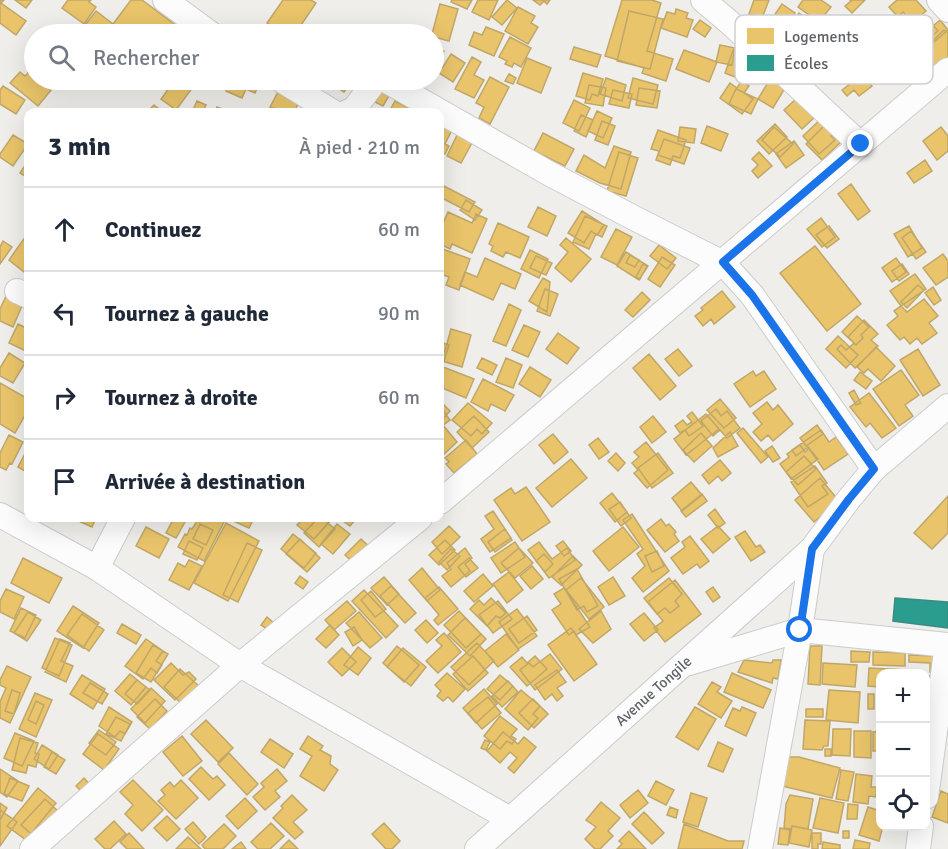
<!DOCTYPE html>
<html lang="fr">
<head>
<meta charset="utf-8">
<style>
  :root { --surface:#fff; --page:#f2f2f3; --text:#1f2937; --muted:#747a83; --line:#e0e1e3 }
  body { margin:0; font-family:Signika,sans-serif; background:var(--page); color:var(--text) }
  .controls { position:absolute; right:18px; bottom:18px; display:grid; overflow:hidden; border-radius:12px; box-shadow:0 6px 24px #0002 }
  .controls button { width:54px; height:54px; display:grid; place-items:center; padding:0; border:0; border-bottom:2px solid var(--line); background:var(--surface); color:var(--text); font:30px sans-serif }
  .stop { position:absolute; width:18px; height:18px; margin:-14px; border:4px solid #1a73e8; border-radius:50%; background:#fff }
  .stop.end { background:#1a73e8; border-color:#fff; box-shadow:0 2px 6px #0008 }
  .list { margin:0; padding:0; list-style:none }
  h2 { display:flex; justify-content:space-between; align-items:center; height:78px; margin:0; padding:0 24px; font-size:26px }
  h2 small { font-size:20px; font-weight:400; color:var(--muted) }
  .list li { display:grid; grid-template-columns:39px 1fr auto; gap:18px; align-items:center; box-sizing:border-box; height:84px; padding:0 24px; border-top:2px solid var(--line) }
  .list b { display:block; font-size:22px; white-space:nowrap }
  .list em { font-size:20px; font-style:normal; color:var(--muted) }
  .icon { flex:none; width:33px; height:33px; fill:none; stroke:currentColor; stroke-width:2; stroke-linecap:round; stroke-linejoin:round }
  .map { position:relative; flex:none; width:948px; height:849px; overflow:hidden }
  .search { position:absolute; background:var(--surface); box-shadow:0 6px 24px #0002; left:24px; top:24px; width:420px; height:66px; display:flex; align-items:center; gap:15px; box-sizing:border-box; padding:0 21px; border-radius:33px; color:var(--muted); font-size:22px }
  .panel { position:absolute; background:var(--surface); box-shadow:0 6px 24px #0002; left:24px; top:108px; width:420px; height:414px; border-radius:12px }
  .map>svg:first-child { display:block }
</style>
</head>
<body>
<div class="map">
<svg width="948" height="849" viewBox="0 0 948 849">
  <rect width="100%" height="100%" fill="#efeeea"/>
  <!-- homes -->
  <path fill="#e9c46a" stroke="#c0a769" stroke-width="1.5" d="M0,0H4L1,3L26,21L16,35L0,23Z
    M15,0H32L26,8Z
    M68,0H91L89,2L96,7L84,24L62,8Z
    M131,0H142L174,24L166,34H150L143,30L140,34H98L85,25L96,11L113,24Z
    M283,0H311L316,3L295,34H283L267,23Z
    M452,0H472L467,9L451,2Z
    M478,0H498L489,20L472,12Z
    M507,0L517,8L502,25L492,17Z
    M533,0H550L547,4L544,1L540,5Z
    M622,0H652L661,3L647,51L673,59L666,81L642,73L644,68L605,56Z
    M754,0H769L762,18L749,14Z
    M803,0H821L831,7L819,22L798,7Z
    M850,0H865L852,13L845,6L851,1Z
    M897,0H916L926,11L913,23L903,12L898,17L889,7Z
    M440,4L458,9L449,41L434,37V34H432Z
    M782,4L795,13L782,32L769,23Z
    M518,7L535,16L531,23L538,27L528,44L505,31Z
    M676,9L688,13L686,18L693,20L687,37L661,28L667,12L675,14Z
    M629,11L663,19L650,69L617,61Z
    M799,13L817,25L801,47L784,35Z
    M927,18L938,31L905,57L894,44Z
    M700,20L711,28L705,37L693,29Z
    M940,20L948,30L934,42L926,32Z
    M486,27L504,34L494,56L469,45L474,32L482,35Z
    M944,30L948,33V61L924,77L917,70L911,76L904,69Z
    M510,37L531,48L521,67L514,63L512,67L505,64L507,61L499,57Z
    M720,45L735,48L732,65L716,62Z
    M434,46L444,51L434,71Z
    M574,47L601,55L597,67L570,59Z
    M734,48L750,54L740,79L725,73Z
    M684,50L717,62L709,82L676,69Z
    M451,54L465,63L453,82L439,73Z
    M472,57L481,62L474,75L484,80L474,98L455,89Z
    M527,58L551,68L541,93L517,83Z
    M20,72L25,76L29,72L34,76V80H38L51,90L38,106L10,83Z
    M583,73L603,79L598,96L592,94L590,100L576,96Z
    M509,74L516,78L513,84L505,81Z
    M863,74L872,86L859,96L854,90L847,96L842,90Z
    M490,77L509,87L490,124L479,118L484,107L476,103Z
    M606,78L626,85L622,101L600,94Z
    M633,78L658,85L653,104L628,98Z
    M770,79L785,88L773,108L758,99Z
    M55,80H78L73,89Z
    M175,80H182L193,87L176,110L161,99Z
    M231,80H256L260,81L255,93L246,89L242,98L226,91Z
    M325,80H352L344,92Z
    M741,81L749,86L744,93L753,99L742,114L720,98L730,83L737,88Z
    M589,85L606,88L603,106L585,103Z
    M3,86L25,100L16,114L0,104V90Z
    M639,88L660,91L657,108L636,105Z
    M736,89L758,99L751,114L729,104Z
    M382,90L390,94L383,106L375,102Z
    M613,90L632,94L629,108L609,104Z
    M278,92L299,102L294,112H282L270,107Z
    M797,98L815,117L802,129L784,110Z
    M574,100L590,108L579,131L563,123Z
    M197,101L206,105L203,112H192Z
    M395,101L413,110L412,112H389Z
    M154,105L163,112H147Z
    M217,107L230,112H215Z
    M597,111L612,118L603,138L588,131Z
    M581,115L593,120L586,137L574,131Z
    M824,116L837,130L831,136L835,140L819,154L803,136Z
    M440,121L453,128L445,144L449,146L445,154L440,151Z
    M602,121L615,126L608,145L595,140Z
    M827,123L843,140L822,160L806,144Z
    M775,124L787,137L769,154L757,141Z
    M707,126L728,134L721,151L701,143Z
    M680,127L696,129L694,143L678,141Z
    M774,127L793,144L780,157L762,140Z
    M941,127L948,136V151L937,160L923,141Z
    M658,130L686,140L680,158L673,156L670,165L656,160L659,151L651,149Z
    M459,131L474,139L461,163L447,156Z
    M543,133L574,149L565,166L534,151Z
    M13,135L28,144L13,166L0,157V154Z
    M664,139L690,148L684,164L658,155Z
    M794,141L804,155L786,168L776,154Z
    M614,146L631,152L621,189L600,183L576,171L584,155L605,168Z
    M619,152L638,158L626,196L607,191Z
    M759,152L772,166L758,178L752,171L758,165L752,159Z
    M925,160L932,171L914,183L907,173Z
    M28,161V178L20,173Z
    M440,184L475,202L469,212L440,197Z
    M851,184L870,211L858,220L838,194Z
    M466,200L482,210L475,220L460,210Z
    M538,207L556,216L547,236L528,227Z
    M582,211L604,225L597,235L591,231L584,243L568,233Z
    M448,212L472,223L476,214L487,219L472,253L452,244L450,249L440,244V230Z
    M585,216L607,226L602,237L596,234L589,249L573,242Z
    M821,218L835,237L822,247L807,229Z
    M498,223L529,237L520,258L506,252L503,257L491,251L493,246L489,244Z
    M829,226L839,239L827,248L816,235Z
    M909,226L922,248L908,257L894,234Z
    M616,229L632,237L617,265L601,257Z
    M911,231L926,252L916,259L902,238Z
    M28,233V267L24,272L9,260Z
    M566,238L591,259L571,282L555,268L568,252L560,245Z
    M3,241L12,247L0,264V247Z
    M659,245L676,258L667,269L650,256Z
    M815,246L861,304L827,331L780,273Z
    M440,248L470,259L459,290L446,285L449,277L440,274Z
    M530,250L548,259L539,278L521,269Z
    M626,252L648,266L639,280L617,266Z
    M943,254L948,261V277L936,285L923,268Z
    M630,255L639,260L635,267L626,263Z
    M536,256L552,263L546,275L530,268Z
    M662,257L675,265L660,287L648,279Z
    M485,258L521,274L515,289L501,283L493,300L460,285L465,272L477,277Z
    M896,258L906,272L892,282L882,268Z
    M643,264L647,266L640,279L636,277Z
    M902,264L909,274L899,281L892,271Z
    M915,274L926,289L901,306L890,291Z
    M543,278L550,282L547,312L529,301Z
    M918,285L924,290L907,308L901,302Z
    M933,287L941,300L934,305L925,293Z
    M545,289L558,294L550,316L537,311Z
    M722,291L735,307L714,324L711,319L703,326L695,316L703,310L701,308Z
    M642,292L650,300L633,317L625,310Z
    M7,294L24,301L13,327L0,321V309Z
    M924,299L938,316L929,323L937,333L922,344L917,338L910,344L904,337L900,340L887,325L898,316L894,311L901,306L907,312Z
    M509,304L521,310L506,346L493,341Z
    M857,316L869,327L861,335L863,338L856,345L842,332Z
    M864,320L878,334L871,340L878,346L855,368L837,349L841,345L846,350L854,343L848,337Z
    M18,324L28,329V352L9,343Z
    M524,325L540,332L528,357L512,350Z
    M451,329L471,335L462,367L442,361Z
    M558,333L579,348L567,364L546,349Z
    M838,336L858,355L846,368L826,349Z
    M440,342L449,345L443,364L440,363Z
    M876,347L895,366L881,381L868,369L864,373L857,367Z
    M678,349L692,366L679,376L665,359Z
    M918,349L940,385L923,396L900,360Z
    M9,353L25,363L13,383L0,376V368Z
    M649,354L676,386L660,400L633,368Z
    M482,358L497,365L492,375L477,368Z
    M506,358L522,365L513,388L496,382Z
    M443,367L474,379L466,398L440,387V376Z
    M530,367L551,380L540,397L519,384Z
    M901,370L919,395L905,405L913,416L899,426L873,389Z
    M753,371L756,376L764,371L776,389L750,407L734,384Z
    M860,372L872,381L866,389L854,380Z
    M483,379L514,395L505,411L491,404L488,411L471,402Z
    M0,383L28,399V410L15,433L0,424Z
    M854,390L861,403L856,405L849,393Z
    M869,393L896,428L882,438L870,423L866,427L850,407Z
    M720,399L736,418L724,428L707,410Z
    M440,401L450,411L440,422Z
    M767,402L773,410L778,405L793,424L773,441L768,435L761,441L753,432L762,424L753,413Z
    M468,403L492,423L482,434L477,429L471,436L452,420Z
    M440,406L450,420L442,426L440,423Z
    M716,409L721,416L727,411L740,428L727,438L720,430L713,436L701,421Z
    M692,412L703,426L689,436L685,430L680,433L675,426L683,420L687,425L692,422L687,416Z
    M706,414L719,429L686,455L674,439Z
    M474,416L489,432L472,448L457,432Z
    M653,416L666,432L652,443L640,427Z
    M442,424L457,442L442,456L440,453V426Z
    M817,425L823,434L806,446L800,438Z
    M743,428L768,457L761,463L737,433Z
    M821,430L829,442L836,437L848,454L824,470L808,447L796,456L792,450Z
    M730,432L738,446L718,457L713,448Z
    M701,433L712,446L694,462L683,450Z
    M553,434L568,452L554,464L539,445Z
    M9,435L23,442L12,464L10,463L6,470L0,467V453Z
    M598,438L609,452L599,459L589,445Z
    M466,440L477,454L454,473L446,464L449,462L445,458Z
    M646,442L668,470L647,488L634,473L638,470L632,463L639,457L634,452Z
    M800,445L805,452L809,448L818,459L791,479L780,464L789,457L787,454Z
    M772,446L780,458L773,462L765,451Z
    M28,448V473L18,467Z
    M616,453L625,463L618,471L608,461Z
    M658,453L673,473L652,488L638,468Z
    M804,456L816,469L798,485L786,472Z
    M571,459L587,478L552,507L536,488Z
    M720,460L731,473L722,481L718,476L709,484L702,475Z
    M815,466L827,483L822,486L828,494L808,507L791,482Z
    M820,478L839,501L814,522L795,500Z
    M691,482L702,495L682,511L672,498Z
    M526,487L550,522L522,541L494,500L511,488L515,494Z
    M612,493L627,512L615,522L600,503Z
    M702,494L707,501L686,517L681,511Z
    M948,496V533L932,549L914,533Z
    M620,502L631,518L621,526L609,509Z
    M715,509L725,523L718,528L708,515Z
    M493,511L511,538L490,552L481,539L494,529L485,516Z
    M632,514L669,571L643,592L632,578L645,566L637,554L643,549L623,520Z
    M72,518H96L92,527Z
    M174,518L185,522L176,538L166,533Z
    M199,518H216L224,522L204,561L178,547L185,534L187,535L190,528L192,529Z
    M235,518H254L249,528L233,521Z
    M304,518H326L330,521L314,539L297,525Z
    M318,518H322L335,529L319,547L304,533Z
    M339,518H357L350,526Z
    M661,519L666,526L669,524L676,532L674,534L679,541L665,552L647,530Z
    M226,523L259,541L228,601L194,583Z
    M200,524L213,530L206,545L193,539Z
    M337,524L350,534L333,554L321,544Z
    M449,526L460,537L442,554L432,542Z
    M718,526L730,539L713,553L701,539Z
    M146,527L169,539L159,558L136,546Z
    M623,527L639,547L609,571L593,551Z
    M505,529L512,540L495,552L488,542Z
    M745,531L756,547L760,545L765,552L751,561L735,537Z
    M293,534L316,553L304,568L281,549Z
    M690,536L709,561L700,568L697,564L683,574L671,558L685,547L682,542Z
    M300,539L320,558L307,572L286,554Z
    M361,539L374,551L358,567L345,555Z
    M445,540L455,550L439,565L429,555Z
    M189,541L203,548L197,560L183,554Z
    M563,541L571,551L564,556L556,546Z
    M515,542L525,557L501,573L491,558Z
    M539,542L552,559L567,548L575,560L549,578L528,550Z
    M247,543L262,550L238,602L223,595Z
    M465,548L472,558L465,564L470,571L451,587L442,576L451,569L447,563Z
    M519,548L533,563L515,578L501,563Z
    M451,549L460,556L447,570L439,562Z
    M657,551L664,566L652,572L645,556Z
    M544,554L553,564L545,572L536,561Z
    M573,556L582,565L561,585L552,577Z
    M23,558L62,578L49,603L11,583Z
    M469,558L478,568L466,577L458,567Z
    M189,560L202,566L189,590L169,580L178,563L185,567Z
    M532,566L543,579L531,589L520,576Z
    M422,568L440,590L427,601L409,580Z
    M577,569L598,606L587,612L584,606L577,610L559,579Z
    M509,572L523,590L507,603L493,584Z
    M483,574L493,586L474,602L464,591Z
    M300,576L308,582L303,589L295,583Z
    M384,577L399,594L387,605L371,588Z
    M613,577L625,596L609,605L598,587Z
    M581,578L604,607L589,619L566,590Z
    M669,578L682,594L675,601L679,606L670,613L665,608L657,614L644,598Z
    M675,580L701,614L665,642L654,628L663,621L648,602Z
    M391,586L416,613L405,623L380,596Z
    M439,587L458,609L438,625L434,620L439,615L425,598Z
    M713,587L720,597L713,602L706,592Z
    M564,588L590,627L576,635L574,631L569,635L552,610L561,604L554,594Z
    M6,589L24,597L14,619L0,612V601Z
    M364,590L398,626L386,638L352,601Z
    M371,591L386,609L375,617L361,600Z
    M491,598L506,613L500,618L496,616L487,626L470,609L479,600L484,605Z
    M347,601L356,611L334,630L325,620Z
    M498,601L512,619L493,633L479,615Z
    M73,606L99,623L83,648L57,631Z
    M21,608L36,615L25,638L10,631Z
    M517,609L537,636L518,649L499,622Z
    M459,611L481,634L466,648L444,625Z
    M601,611L611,629L593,643L579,629Z
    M28,612L41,620L27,641L14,633Z
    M359,612L382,638L370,648L346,623Z
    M644,613L658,630L644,641L630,624Z
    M82,614L104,630L89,651L67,635Z
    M527,616L537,630L519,643L509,629Z
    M267,617L274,623L269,630L261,625Z
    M465,618L486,639L470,656L448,635Z
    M426,620L438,633L427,643L415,630Z
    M122,624L141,635L136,644L117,633Z
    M330,625L339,635L326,648L316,639Z
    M354,627L362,640L353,646L345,632Z
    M571,628L597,664L574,681L548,645Z
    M444,633L461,652L438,673L426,661L442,646L436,640Z
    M506,634L519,650L498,667L485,651Z
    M55,638L72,645L59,676L42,668Z
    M60,639L70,643L61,661L73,666L66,682L45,672Z
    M146,639L163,651L156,661L162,665L157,673L151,668L143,679L125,666Z
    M477,643L494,661L469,685L451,667Z
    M153,645L168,654L151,682L136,673Z
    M397,646L419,665L404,682L383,663Z
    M810,646H822L820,685L808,684Z
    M358,647L371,658L358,675L344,665Z
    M342,648L356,662L342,676L328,662Z
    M403,648L426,667L411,686L387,667Z
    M851,651L870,652L869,662H851Z
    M873,652L905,653V666L873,665Z
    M550,654L562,669L535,690L520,670L529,663L533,667Z
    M909,655L935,656V672H930V663L909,662Z
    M473,656L488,673L468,691L453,674Z
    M535,656L547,669L527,686L510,667L522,657L527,663Z
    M744,660L772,663L773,660H781L778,679L773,678L772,683L738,672Z
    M171,663L183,675L189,672L196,679L175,700L154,680Z
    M823,663L857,665L855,687L822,684Z
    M7,666L31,677L10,723L0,718V702L6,688L0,685V680Z
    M869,668L906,670L905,674H880V687L868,686Z
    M180,669L200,687L183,705L164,687Z
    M557,670L566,682L557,688L563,696L557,701L552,694L545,700L535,685Z
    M447,673L465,689L453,702L448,697L443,701L437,696L441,691L435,685Z
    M732,673L771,690L763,708L724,692Z
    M130,674L146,687L131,705L115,691Z
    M82,675L105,689L93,709L70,694Z
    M500,675L513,686L500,700L487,689Z
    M926,676H931L930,694H926Z
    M137,680L150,690L137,704L125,694Z
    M508,681L518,692L502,707L492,696Z
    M712,682L721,687L717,692L732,701L721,718L698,704Z
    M90,683L108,694L102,704L83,693Z
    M151,688L165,701L145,723L131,709Z
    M484,689L497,704L476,723L463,708Z
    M12,690L20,693L14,714L5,711Z
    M521,690L540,706L533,714L538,718L528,730L505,709Z
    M829,690L860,692L858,723L826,720Z
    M35,693L52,700L36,737L19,729Z
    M868,694H874V709H868Z
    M488,697L501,713L482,729L468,713Z
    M155,699L167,711L150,729L137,717Z
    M533,699L548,714L534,728L519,713Z
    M36,701L44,705L36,724L28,720Z
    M109,707L132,722L125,734L120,731L115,737L99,726Z
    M695,707L716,719L698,750L676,737Z
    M742,707L756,713L746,736L725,726L733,708L740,711Z
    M806,709H823V717H806Z
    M500,716L517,729L511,736L516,739L512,744L507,741L500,749L484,736Z
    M116,717L130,724L121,741L106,734Z
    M206,720L233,748L218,762L191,734Z
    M805,720L830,721L828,746H824L822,750L803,749Z
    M833,729H851L850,756L832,755Z
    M99,730L116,742L106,755L89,743Z
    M854,731H871V758L854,757Z
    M880,731V751H873V732Z
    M503,732L518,744L524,737L536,747L514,773L508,768L517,758L510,752L500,763L487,751Z
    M15,733L34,741L22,766L4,758Z
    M98,734L119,749L104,770L83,754Z
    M182,736L202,761L183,776L163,752Z
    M308,736L323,746L320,750L331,756L330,764L338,770L324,791L300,776L312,756L300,749Z
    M20,738L38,743L35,753L39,754L36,767L28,765L26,773L12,770Z
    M270,739L293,754L284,768L261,752Z
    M485,740L490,742L486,750L481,748Z
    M718,742L733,749L723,772L708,766Z
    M42,745L58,755L49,769L34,759Z
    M825,749H831V756H825Z
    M52,752L65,760L56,774L44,767Z
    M229,753L258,784L247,795L218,764Z
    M789,757H799L840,768L832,798L782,786Z
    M201,767L213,779L217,776L225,785L209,800L189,779Z
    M0,769L18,781L7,797L0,792Z
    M277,769L287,781L275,791L280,797L265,810L253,797L264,787L261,783Z
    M841,770L854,772L848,801L836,799Z
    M856,774L872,776L871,787H877L876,797L869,796L868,804L853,802Z
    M10,778L29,786L22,801L4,794Z
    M84,778L92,787L84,794L76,786Z
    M133,780L163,810L142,831L125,814L133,805L120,792Z
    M181,780L198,798L176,819L158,801L165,795L161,790L170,782L174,787Z
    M656,781L674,790L666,805L648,796Z
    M38,788L56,803L26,840L7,826Z
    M638,790L648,803L630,818L620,805Z
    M941,791L948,794V823L932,817Z
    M691,793L707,798L698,827L683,822Z
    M292,795L307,810L293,822L303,832L295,839L273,818L283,808L281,806Z
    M790,795L813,799L808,829L792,826L791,829L784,828L786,804Z
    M245,798L257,811L238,829L226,816Z
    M820,798L844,803L838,833L813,828Z
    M45,799L59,812L36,838L21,825Z
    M601,802L620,818L608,831L613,836L600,849H595L585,839L596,827L586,820Z
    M0,803L7,808L0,820Z
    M848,804L858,805L857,819H847Z
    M670,807L678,810L676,818L667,815Z
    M868,807L880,811V826H883L879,841L859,835Z
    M0,810L17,822L0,846Z
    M644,812L664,833L652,844L632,824Z
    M167,816L180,829L167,841L154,828Z
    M114,821L126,834L110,849H105L95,839Z
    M193,822L206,837L199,844L185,829Z
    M271,823L284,836L270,849H258L251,842Z
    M384,823L400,841L392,849H386L372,834Z
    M224,824L236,836L223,849H205L202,845Z
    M684,824L728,841H744L742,849H678Z
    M792,826L812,830L809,847L789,843Z
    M780,828L790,830L788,845L778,844Z
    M629,831L646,849H617L622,844L619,841Z
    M843,831H849V838H843Z
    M129,833L144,849H127L120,842Z
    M812,833H821V844H818V849H812Z
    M188,837L201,849H176Z
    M289,840L298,849H280Z
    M855,840L870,843L869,849H853Z
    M241,842L246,849H232Z
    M823,842L840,845V849H822Z"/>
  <!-- schools -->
  <path fill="#2a9d8f" stroke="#3a8c83" stroke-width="1.5" d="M895,598L948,602V628L893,621Z"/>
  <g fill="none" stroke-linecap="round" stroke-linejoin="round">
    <!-- minor casing -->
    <g stroke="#cbcccc" stroke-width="26">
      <g id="minor">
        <path d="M165,0L211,34"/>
        <path d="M703,0L729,22L860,144"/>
        <path d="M939,0L948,10"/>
        <path d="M281,80L333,112"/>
        <path d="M385,80L550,174L638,220L723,263L752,295L874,469"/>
        <path d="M347,112L354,109L376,80"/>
        <path d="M17,291L28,296"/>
        <path d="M440,502L948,70"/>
        <path d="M0,515L97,568L240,665L510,819"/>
        <path d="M97,568L123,518"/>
        <path d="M689,663L800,630L948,645"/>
        <path d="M926,797L947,645"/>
        <path d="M32,849L240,665L420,518"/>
        <path id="s1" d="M477,849L812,549L849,499L874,469L948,406"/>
        <path d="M760,849L800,630L812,549"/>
        <path d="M918,849L921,826"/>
      </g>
    </g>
    <!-- minor -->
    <use href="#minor" stroke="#fdfcfc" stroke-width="24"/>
  </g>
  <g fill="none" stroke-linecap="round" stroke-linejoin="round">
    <!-- route -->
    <path stroke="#1a73e8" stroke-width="8" d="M800,630L812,549L849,499L874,469L752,295L723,262L861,144"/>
  </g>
  <g text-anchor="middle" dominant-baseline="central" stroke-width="6" stroke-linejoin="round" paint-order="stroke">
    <!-- street labels -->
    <g font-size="15" fill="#5f6368" stroke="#fff">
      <text stroke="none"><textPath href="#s1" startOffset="237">Avenue Tongile</textPath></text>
    </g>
  </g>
  <!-- legend -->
  <rect x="735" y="15" width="198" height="69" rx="9" fill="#fff" stroke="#cfd0d2" stroke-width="1.5"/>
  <rect x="747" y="28" width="27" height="16" fill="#e9c46a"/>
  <rect x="747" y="55" width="27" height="16" fill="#2a9d8f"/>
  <g font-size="16" fill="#5f6368">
    <text x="784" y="42">Logements</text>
    <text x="784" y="69">Écoles</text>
  </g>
</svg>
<div class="controls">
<button>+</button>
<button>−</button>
<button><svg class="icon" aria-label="locate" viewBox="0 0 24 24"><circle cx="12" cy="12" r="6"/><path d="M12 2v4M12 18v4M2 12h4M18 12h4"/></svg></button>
</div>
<div class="stop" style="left:800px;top:630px"></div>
<div class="stop end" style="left:861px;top:144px"></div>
<div class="search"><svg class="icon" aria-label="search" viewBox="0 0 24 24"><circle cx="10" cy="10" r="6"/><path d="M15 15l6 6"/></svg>Rechercher</div>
<section class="panel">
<h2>3 min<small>À pied · 210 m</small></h2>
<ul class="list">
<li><svg class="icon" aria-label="ahead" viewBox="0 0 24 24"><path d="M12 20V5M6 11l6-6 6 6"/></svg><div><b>Continuez</b></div><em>60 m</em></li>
<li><svg class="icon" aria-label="left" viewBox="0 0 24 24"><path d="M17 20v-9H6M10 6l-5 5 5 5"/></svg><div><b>Tournez à gauche</b></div><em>90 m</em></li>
<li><svg class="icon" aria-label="right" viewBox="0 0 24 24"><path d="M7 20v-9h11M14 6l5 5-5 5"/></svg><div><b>Tournez à droite</b></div><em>60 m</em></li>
<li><svg class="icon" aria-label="arrive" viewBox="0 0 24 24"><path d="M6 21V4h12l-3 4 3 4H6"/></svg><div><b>Arrivée à destination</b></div></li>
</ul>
</section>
</div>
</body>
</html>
